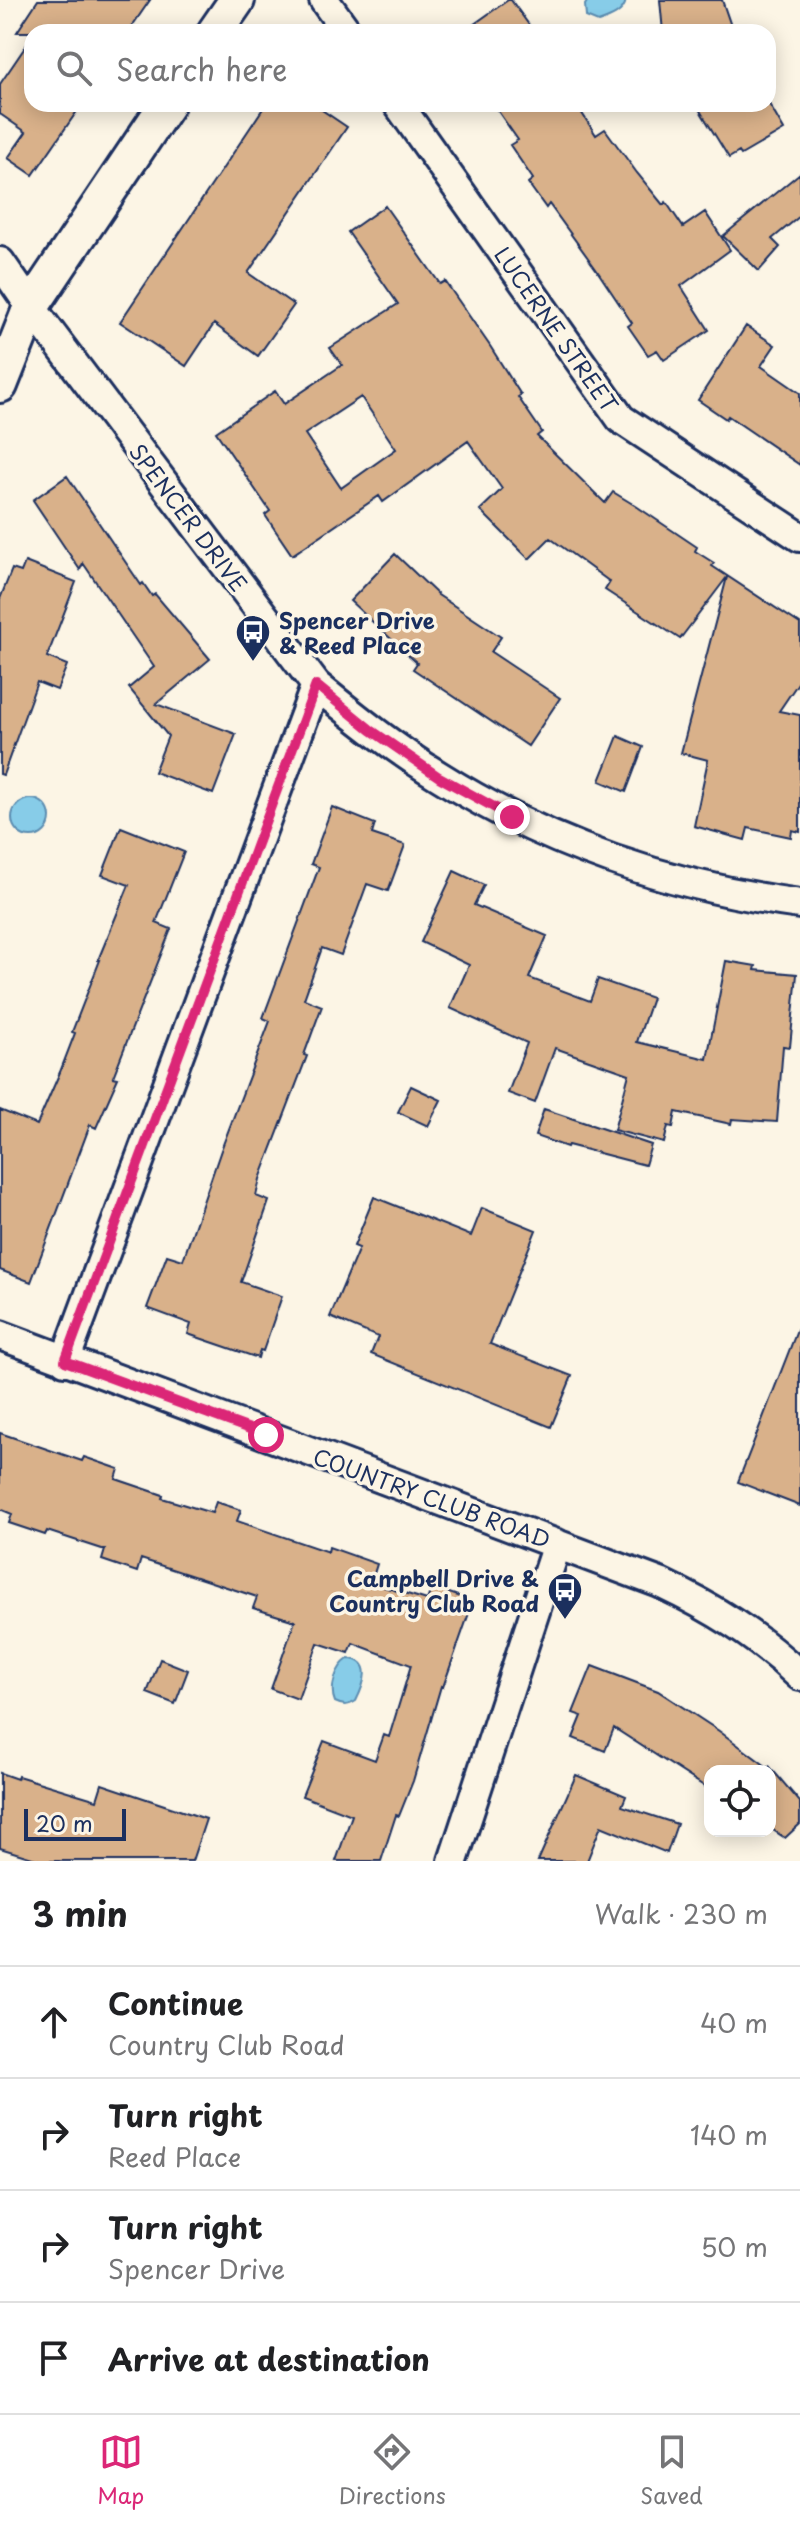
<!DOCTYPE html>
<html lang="en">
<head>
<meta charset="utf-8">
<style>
  :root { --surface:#fff; --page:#f2f2f2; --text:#202124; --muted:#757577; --line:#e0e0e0; --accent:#db2777 }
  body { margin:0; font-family:"Playpen Sans",sans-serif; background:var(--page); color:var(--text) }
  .controls { position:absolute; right:24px; bottom:24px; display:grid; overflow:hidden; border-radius:16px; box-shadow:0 4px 20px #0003 }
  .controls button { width:72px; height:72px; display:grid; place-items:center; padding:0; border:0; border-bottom:2px solid var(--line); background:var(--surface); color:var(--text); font:40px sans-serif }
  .scale { position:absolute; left:24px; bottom:20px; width:102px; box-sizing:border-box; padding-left:8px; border:4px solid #1b2f5e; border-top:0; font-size:22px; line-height:28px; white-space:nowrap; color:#1b2f5e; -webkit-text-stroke:6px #fcf5e5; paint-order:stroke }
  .stop { position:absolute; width:24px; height:24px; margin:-18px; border:6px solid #db2777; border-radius:50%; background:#fff }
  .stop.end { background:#db2777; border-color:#fff; box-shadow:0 2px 8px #0008 }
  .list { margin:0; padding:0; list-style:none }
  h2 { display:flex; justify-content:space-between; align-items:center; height:104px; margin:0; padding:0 32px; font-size:34px }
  h2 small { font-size:26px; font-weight:400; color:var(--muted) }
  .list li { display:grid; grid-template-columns:52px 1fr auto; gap:24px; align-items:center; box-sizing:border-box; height:112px; padding:0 32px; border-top:2px solid var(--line) }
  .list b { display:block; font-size:30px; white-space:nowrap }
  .list p { margin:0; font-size:26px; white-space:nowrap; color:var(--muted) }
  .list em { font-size:26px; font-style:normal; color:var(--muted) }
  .icon { flex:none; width:44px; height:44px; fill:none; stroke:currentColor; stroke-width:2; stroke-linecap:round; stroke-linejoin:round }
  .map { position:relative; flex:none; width:800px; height:1861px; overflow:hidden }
  .search { position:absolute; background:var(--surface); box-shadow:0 4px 20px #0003; left:24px; right:24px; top:24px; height:88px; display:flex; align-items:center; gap:20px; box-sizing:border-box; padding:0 28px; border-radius:24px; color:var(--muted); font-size:30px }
  .sheet { height:552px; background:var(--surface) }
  nav { display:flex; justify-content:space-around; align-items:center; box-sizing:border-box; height:112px; border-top:2px solid var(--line); background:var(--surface); font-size:22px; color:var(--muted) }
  nav a { display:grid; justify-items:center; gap:4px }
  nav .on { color:var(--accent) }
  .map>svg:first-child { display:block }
</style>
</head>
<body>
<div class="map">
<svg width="800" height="1861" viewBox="0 0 800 1861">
  <rect width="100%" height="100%" fill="#fcf5e5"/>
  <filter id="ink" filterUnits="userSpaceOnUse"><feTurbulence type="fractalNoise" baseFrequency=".0125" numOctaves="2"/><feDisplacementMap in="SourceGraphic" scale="16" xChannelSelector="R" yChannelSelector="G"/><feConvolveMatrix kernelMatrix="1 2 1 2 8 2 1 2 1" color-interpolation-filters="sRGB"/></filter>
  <g filter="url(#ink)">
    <!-- water -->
    <path fill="#87cce8" stroke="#5c8db1" stroke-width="2" d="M588,0H626C624,13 610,18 598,22L586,17L585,5Z
      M12 818a19 19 0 1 1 38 0a19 19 0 1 1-38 0Z
      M348,1659C374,1660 364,1685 356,1701C348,1706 343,1706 335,1702C329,1688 336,1667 348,1659Z"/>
    <!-- building -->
    <path fill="#d9b18a" stroke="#1b2f5e" stroke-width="2" fill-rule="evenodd" d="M38,0H150L128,32H17Z
      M508,0H511L534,32H463Z
      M660,0H722L733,32H663Z
      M32,37V104H82L33,175L8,158L26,132L0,114V84Z
      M266,104H313L347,127L248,273L294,305L258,356L214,324L186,366L120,322Z
      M493,104H576L596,135L605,129L637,173L663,205L666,202L683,227L705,212L730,250L681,286L709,330L664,360L657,350L648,355L628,326L632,323L596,269L549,204L546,208L528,183L533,179L510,145L518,140Z
      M696,104H769L784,130L741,155L739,152L729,158Z
      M800,173V216L772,239L780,247L759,271L723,236Z
      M385,206L440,284L445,281L490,346L521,395L518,397L542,432L537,436L605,503L613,492L636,506L697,547L695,551L714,563L712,566L800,624V680L779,711L800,715V832L792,830L791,837L748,828L745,840L694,826L708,760L681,753L727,577L680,639L605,590L610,582L550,538L529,559L480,510L502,489L468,441L383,502L379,496L292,555L265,515L270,511L216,432L275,391L284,404L342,365L330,348L398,304L348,232ZM361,397L396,449L341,488L305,434Z
      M746,326L775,345L761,366L800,393V465L728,416L726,419L698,400Z
      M67,476L141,585L143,583L152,596L155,594L210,659L156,704L236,734L213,794L154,772L168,736L129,688L154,667L83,563L80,570L33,500Z
      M395,554L438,595L501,637L491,652L560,698L528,746L413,669L417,663L350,601Z
      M25,562L76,582L47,657L67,665L57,690L37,682L3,775L0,774V599L12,569L21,572Z
      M618,736L643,747L626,792L600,781Z
      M332,807L375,824L372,834L405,845L388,891L367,884L341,955L322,948L304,999L322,1006L304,1055L307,1056L260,1179L256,1196L269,1201L241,1282L282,1296L263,1351L260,1350L258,1358L188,1334L191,1324L147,1308L167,1255L183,1260L221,1150L270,1021L263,1018L319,867L311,864Z
      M121,827L184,852L156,923L171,929L113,1077L118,1078L96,1128L90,1125L31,1282L0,1270V1110L37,1125L60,1072L75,1033L72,1032L100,960H98L129,885L102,875Z
      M454,871L484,885L474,905L547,936L529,978L590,1001L598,979L652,998L637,1042L707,1059L726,961L756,966L755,970L797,974L790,1047L783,1046L777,1122L732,1119L731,1124L676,1112L673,1127L668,1126L664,1143L614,1130L629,1074L555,1048L535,1103L508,1093L527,1043L450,1008L469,965L421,942Z
      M411,1086L441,1100L428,1126L398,1112Z
      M544,1109L651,1145L645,1165L568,1145L567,1147L535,1136Z
      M374,1197L471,1236L482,1208L536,1230L490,1344L572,1376L551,1427L371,1354L378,1337L330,1317L359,1248L354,1246Z
      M798,1328H800V1506L738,1482Z
      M0,1433L82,1461L84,1457L119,1469L116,1479L163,1495L162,1498L212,1513L216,1502L241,1510L237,1521L328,1552L329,1547L377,1564L371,1583L427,1600L432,1587L464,1598L460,1609L469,1613L443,1687L441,1686L413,1781L399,1816L396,1815L381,1861H336L352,1815L302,1796L324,1741L375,1760L384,1735L389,1737L411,1665L353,1643L349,1653L318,1643L298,1699L271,1689L295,1621L253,1608L257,1597L141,1559L137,1572L102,1560L105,1550L47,1531L45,1535L9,1523L12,1514L0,1509Z
      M160,1659L188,1670L175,1704L147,1693Z
      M592,1666L658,1691L719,1731L770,1769V1767L800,1802V1824L785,1838L770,1828V1771H710V1790L614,1728L605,1751L573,1738L582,1716L573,1713Z
      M0,1773L17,1779L18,1776L97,1800L102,1784L206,1819L192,1861H42L0,1848Z
      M576,1775L626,1796L622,1806L677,1824L667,1853L601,1826L587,1861H538Z"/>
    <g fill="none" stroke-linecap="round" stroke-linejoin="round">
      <!-- minor casing -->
      <g stroke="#1b2f5e" stroke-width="34">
        <path id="minor" d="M324,0L347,32
          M398,104L621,419L800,537
          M0,262L31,307L316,685C355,717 395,749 439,776C548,845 673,887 800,904
          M0,1335L660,1583C713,1608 757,1635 800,1676
          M65,1361L316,685
          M453,1861L557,1544"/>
      </g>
      <!-- tertiary casing -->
      <g stroke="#1b2f5e" stroke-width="40">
        <path id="tertiary" d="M215,32L237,0
          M0,385L31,307L167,104"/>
      </g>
      <!-- minor -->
      <use href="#minor" stroke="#fcf5e5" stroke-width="28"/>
      <!-- tertiary -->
      <use href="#tertiary" stroke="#fcf5e5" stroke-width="34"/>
    </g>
  </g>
  <g fill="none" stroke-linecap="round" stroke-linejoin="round" filter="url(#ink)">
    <!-- route -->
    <path stroke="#db2777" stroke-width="10" d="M266,1435L65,1361L316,685L371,730L439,777L512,817"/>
  </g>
  <!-- icons -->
  <defs>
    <g id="bus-pin" transform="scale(1.8)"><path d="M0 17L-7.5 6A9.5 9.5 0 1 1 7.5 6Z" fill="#1b2f5e" stroke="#fcf5e5"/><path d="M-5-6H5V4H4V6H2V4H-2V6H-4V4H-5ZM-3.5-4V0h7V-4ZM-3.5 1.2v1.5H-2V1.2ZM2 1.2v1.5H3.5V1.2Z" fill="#fff"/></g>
  </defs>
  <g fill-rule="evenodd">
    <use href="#bus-pin" x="253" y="632"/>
    <use href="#bus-pin" x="565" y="1590"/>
  </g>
  <g text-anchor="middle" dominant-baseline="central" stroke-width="7" stroke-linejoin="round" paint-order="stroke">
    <!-- street labels -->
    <g font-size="22" fill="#1b2f5e" stroke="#fcf5e5">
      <text transform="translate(557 329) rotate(55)">LUCERNE STREET</text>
      <text transform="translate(189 517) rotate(53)">SPENCER DRIVE</text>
      <text transform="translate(432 1497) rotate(20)">COUNTRY CLUB ROAD</text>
    </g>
    <!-- poi labels -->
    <g font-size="22" font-weight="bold" fill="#1b2f5e" stroke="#fcf5e5" text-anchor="start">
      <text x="279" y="619">Spencer Drive<tspan x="279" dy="25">&amp; Reed Place</tspan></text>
      <text x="539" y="1577" text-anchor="end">Campbell Drive &amp;<tspan x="539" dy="25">Country Club Road</tspan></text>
    </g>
  </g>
</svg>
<div class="controls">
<button><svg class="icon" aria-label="locate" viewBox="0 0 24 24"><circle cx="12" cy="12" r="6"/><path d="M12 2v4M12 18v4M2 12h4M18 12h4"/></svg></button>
</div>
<div class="scale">20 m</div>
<div class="stop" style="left:266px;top:1435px"></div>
<div class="stop end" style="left:512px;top:817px"></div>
<div class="search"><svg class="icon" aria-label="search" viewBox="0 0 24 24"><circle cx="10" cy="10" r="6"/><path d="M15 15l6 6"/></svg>Search here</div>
</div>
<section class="sheet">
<h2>3 min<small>Walk · 230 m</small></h2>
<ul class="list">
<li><svg class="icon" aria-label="ahead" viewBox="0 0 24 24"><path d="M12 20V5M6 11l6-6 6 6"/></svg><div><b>Continue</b><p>Country Club Road</p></div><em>40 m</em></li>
<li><svg class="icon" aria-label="right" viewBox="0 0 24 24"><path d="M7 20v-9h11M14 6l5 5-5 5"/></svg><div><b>Turn right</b><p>Reed Place</p></div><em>140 m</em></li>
<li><svg class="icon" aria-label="right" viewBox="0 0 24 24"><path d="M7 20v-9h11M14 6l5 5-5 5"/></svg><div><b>Turn right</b><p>Spencer Drive</p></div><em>50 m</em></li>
<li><svg class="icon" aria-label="arrive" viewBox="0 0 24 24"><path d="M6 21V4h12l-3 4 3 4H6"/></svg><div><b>Arrive at destination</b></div></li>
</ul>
</section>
<nav>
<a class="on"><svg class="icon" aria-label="map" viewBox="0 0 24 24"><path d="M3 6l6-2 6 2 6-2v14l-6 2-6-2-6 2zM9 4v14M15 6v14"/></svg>Map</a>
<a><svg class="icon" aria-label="directions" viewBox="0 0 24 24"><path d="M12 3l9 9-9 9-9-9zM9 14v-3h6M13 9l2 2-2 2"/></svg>Directions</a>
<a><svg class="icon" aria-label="saved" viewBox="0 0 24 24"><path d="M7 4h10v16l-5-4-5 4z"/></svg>Saved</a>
</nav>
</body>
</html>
